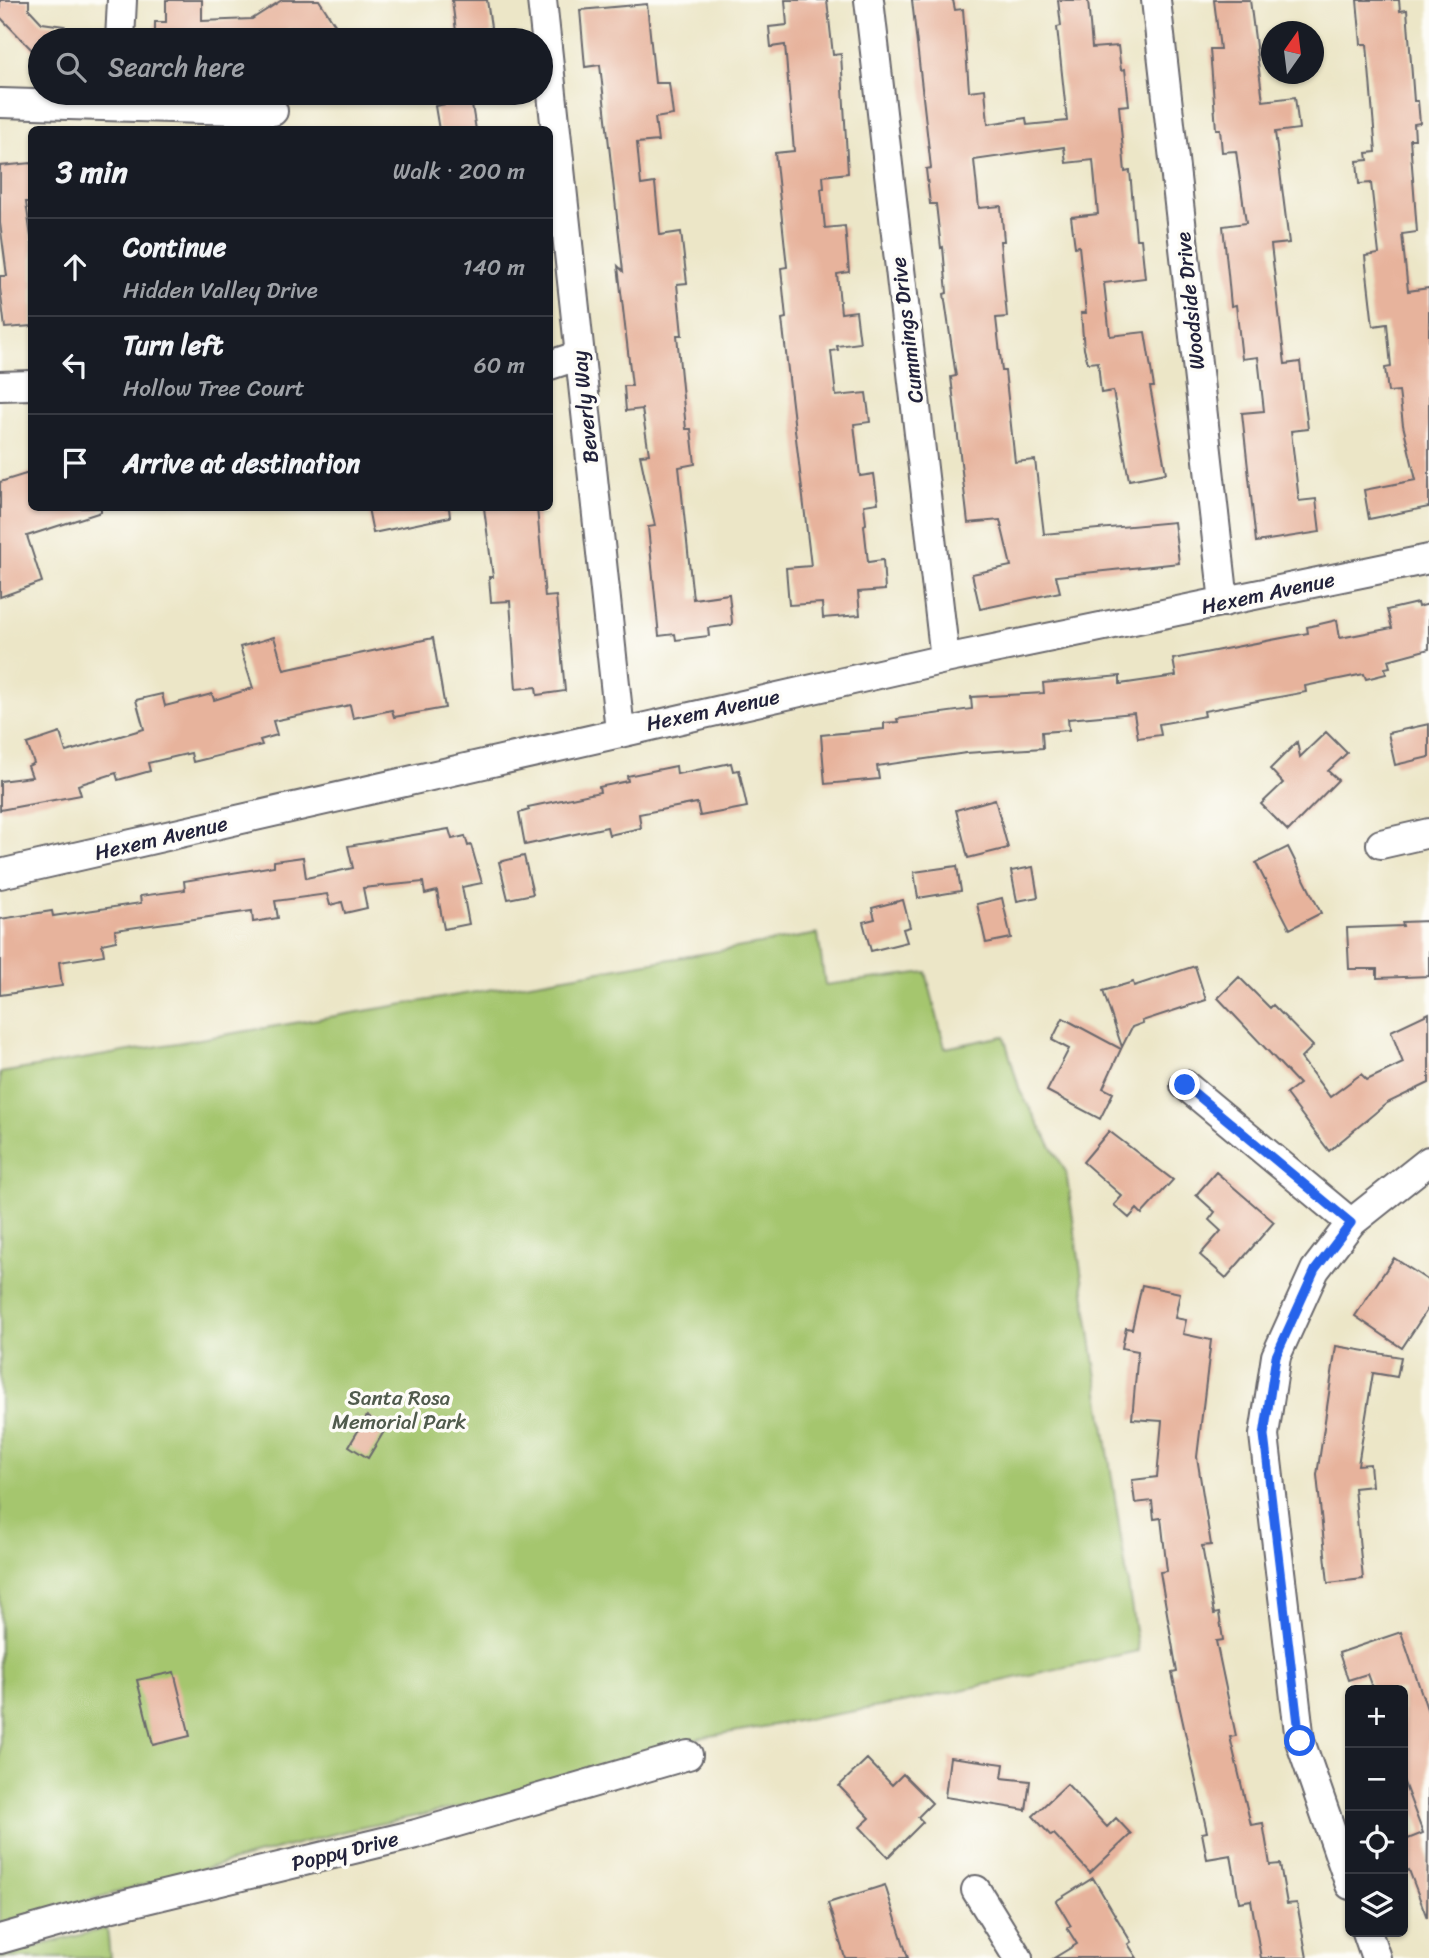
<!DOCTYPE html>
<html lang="en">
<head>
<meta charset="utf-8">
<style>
  :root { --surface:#171b24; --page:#20242c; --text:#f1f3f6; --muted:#9ea1a6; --line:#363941 }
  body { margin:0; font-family:Sriracha,sans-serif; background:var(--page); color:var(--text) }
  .controls { position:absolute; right:21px; bottom:21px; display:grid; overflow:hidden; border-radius:10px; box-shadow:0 2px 5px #0004 }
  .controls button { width:63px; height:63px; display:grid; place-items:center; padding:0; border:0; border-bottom:2px solid var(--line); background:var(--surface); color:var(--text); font:35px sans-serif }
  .compass { position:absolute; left:1261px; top:21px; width:63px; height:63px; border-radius:50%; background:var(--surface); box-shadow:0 2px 5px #0004; rotate:14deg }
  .stop { position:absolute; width:21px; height:21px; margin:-16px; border:5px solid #2563eb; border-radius:50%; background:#fff }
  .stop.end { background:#2563eb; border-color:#fff; box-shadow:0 2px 7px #0008 }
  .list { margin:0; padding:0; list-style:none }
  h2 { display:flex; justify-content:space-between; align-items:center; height:91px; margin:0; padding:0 28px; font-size:30px }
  h2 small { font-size:23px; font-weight:400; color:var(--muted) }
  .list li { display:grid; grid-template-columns:46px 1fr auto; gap:21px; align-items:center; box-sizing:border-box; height:98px; padding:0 28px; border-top:2px solid var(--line) }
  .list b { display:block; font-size:26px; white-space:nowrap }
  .list p { margin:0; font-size:23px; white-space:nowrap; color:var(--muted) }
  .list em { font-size:23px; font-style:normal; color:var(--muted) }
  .icon { flex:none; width:38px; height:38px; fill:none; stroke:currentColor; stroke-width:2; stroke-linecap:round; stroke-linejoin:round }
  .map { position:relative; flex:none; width:1429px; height:1958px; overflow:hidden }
  .search { position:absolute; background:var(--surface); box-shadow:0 2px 5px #0004; left:28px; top:28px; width:525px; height:77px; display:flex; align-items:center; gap:18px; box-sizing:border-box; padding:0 24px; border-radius:38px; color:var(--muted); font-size:26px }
  .panel { position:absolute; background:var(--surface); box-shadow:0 2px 5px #0004; left:28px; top:126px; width:525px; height:385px; border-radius:10px }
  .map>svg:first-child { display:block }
</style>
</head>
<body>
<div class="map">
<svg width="1429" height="1958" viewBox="0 0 1429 1958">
  <rect width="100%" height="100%" fill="#fdfcf7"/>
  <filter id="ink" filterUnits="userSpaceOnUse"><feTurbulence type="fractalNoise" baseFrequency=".0143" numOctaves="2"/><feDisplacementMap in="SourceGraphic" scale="14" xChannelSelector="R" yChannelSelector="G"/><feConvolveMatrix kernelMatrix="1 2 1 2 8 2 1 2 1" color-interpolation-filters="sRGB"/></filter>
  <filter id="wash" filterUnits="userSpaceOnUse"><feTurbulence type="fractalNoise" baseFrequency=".00686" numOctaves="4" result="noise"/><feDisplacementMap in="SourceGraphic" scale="28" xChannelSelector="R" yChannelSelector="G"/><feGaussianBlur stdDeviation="1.57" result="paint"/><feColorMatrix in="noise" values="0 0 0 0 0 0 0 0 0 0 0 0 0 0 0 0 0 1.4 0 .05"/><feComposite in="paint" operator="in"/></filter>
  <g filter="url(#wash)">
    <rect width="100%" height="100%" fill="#ece6c7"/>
    <!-- green -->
    <path fill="#a5c66e" stroke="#647454" stroke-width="2" d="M818,934L825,985L926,972L945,1048L1004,1036L1020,1091L1066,1172L1138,1651L902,1703L698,1738L656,1754L470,1805L345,1831L0,1924V1073Z
      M107,1928L110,1958H0V1956Z"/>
    <g id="blocks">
      <!-- building -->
      <path fill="#e7b39c" d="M0,0H29V9L42,23L64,26L50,40H40V50L36,54L0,17Z
        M166,0H202V21L252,19L282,0H319L345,40H298L290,28L271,40H155V22H166Z
        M452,0H487L492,34L457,39Z
        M785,0H827L833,55L841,54L848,173L823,176L824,188L821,189L825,228L845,226L849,272L837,274L841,313L856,311L860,343L837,346L838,350L831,351L836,396L866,393L870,422L854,424L860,476L874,474L878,503L864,505L866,524L864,525L868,562L883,560L885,590L858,592L860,615L823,618L822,603L789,605L786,568L811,566L782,319L786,318L781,268L787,267L775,153L794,151L785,45L771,47L769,27L787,25Z
        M912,0H953L955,10L963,9L969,91L985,89L988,124L1026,118L1027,125L1067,121L1057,27L1061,26L1058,0H1088L1092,48L1118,46L1121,70L1125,69L1129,105L1119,106L1125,172L1130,171L1136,239H1141L1145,278L1104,283L1110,336L1145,332L1154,387H1150L1166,473L1129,480L1113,391L1101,393L1098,362L1088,363L1084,349L1081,313H1086L1079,246L1075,247L1071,217L1098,214L1093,160L1066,163L1064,147L974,160L979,208L1001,206L1004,241H1000L1007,317L996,318L1002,371H1005L1015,462L1035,460L1044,534L1174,522L1179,563L1056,576L1060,592L980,609L972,574L1011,566L1000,520L968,523L951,377L956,376L944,294L947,293L943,247L941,248L936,204H930L926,169L931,168Z
        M1214,0H1250L1263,101L1295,97L1299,129L1275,132L1289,243L1271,245L1285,364L1300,362L1308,429L1291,431L1299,501L1316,499L1320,532L1256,542L1242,413L1264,411L1258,357L1242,359L1236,305L1231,306L1228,274L1223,226L1246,223L1236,151L1222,152L1220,129H1216L1210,49H1220Z
        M1357,0H1399L1400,11L1407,10L1414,101H1418L1420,123L1414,124L1415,139H1410L1417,232L1402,234L1408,291L1429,288V507L1369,519L1364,490L1416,480L1403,425L1399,391L1388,392L1385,368L1391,367L1387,324L1373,326L1365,256L1379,254L1371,183L1359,184L1357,161L1368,160L1367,153L1376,152L1367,44H1361Z
        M647,4L655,83H669L673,115L655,118L658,141L637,143L641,185L655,183L660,235L681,232L687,283L677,284L682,335H677L686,429H691L695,464L679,467L693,599L729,594L732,622L731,625L708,628L709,636L676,640L675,634L659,636L648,527L655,526L640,455L649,454L642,409L626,411L624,386H632L618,266L623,271L600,65L585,67L580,10Z
        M471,99L476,130H439L435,106Z
        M32,163V202H26L32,244V326L5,328L0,288V276H7L0,223V166Z
        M32,472V508H101V512L27,536L42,582L0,597V482Z
        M368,508H449L450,517L373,533Z
        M484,508H537L545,597L556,596L565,691L537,695L536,687L516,689L510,601L491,602L489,577H493Z
        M1417,603L1418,607L1429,604V649L1388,660L1390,667L1385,668L1386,674L1366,679L1364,674L1305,686L1306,692L1204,711L1205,716L1159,724L1161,735L1138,738L1134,713L1068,719L1069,730L1042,732L1043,748L966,753L877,766L879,779L825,784L821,735L884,729V723L898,722L897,719L972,709L971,697L1044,693L1043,683L1120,676V684L1176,676L1173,659L1308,633L1307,627L1337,620L1340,638L1392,628L1387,610Z
        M274,637L284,670L433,638L445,708L394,717L392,710L353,718L350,705L273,721L277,735L260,740L262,745L193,762L191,753L148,763L150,771L118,780L116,773L78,785L81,795L0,810V781L32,777L28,766L34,763L27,744L60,733L66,752L144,729L136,700L162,694L165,706L212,694L214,700L253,688L240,647Z
        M1429,724V757L1395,765L1388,733Z
        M1326,732L1347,753L1328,771L1338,780L1288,831L1261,804L1283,783L1270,769L1297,742L1300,757Z
        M731,763L733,771L739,770L747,807L700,816L697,803L639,814L641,828L609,835L607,827L525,845L519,813L529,810L528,807L600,792L599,787L628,781L627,776L676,766L677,774Z
        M995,799L1008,848L968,858L956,810Z
        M449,829L452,839L465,836L468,846L471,845L482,883L462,887L469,924L444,929L437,891L425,894L423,882L363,888L367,908L345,913L342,902L330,905L327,894L275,901L278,918L253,922L252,911L115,930L116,941L102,944L104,955L59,962L62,986L0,995V919L52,911L53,916L141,903L140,896L185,890L184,881L274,866V861L303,857L306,878L353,868L348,846Z
        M1288,847L1321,913L1290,929L1256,863Z
        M524,856L533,894L508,899L499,862Z
        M957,866L961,891L918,898L914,872Z
        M1033,867L1038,897L1017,901L1011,871Z
        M1002,898L1011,938L986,943L977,904Z
        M903,900L910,927L903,929L907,942L871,951L863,922L875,919L872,908Z
        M1429,921V976L1377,978V969H1349L1347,928L1403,926L1402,922Z
        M1195,966L1206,1000L1142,1021L1143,1023L1132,1027L1122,1047L1103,991L1133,982L1134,986Z
        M1239,977L1270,1008L1273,1005L1313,1046L1301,1058L1330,1097L1361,1074L1367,1080L1403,1063L1391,1031L1429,1013V1083L1387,1103L1329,1151L1286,1094L1299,1084L1218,998Z
        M1063,1018L1121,1049L1103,1088L1113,1093L1100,1119L1047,1091L1069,1049L1052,1040Z
        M1109,1131L1173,1180L1142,1214L1137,1209L1129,1218L1114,1205L1122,1196L1083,1162Z
        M1216,1172L1274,1222L1226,1278L1200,1255L1221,1231L1209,1220L1215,1212L1196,1195Z
        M1394,1258L1429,1281V1307L1402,1348L1355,1316Z
        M1142,1285L1180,1293L1175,1318L1186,1320L1183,1334L1211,1340L1197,1457L1211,1545L1202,1546L1214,1614L1219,1613L1223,1640L1216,1641L1236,1736L1230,1737L1251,1825L1263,1823L1270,1865L1280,1864L1287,1904L1297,1903L1307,1958H1261L1251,1900L1239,1902L1231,1855L1207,1859L1202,1833L1207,1832L1172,1673L1177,1672L1160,1572L1167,1571L1161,1518L1154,1519L1152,1501L1135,1503L1132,1480L1157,1477L1162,1421L1132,1419L1138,1351L1122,1348L1126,1328L1132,1329Z
        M1336,1346L1401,1357L1397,1377L1373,1373L1358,1465L1370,1464L1372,1486L1354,1488L1363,1579L1328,1583L1317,1475Z
        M367,1416L386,1428L368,1458L349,1446Z
        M1401,1632L1429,1715L1427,1918L1409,1870L1403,1872V1841L1423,1833L1403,1780V1690H1373L1367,1674L1348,1680L1339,1653Z
        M174,1672L190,1736L153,1745L137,1680Z
        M950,1757L1004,1764L1002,1778L1030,1781L1026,1810L945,1797Z
        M867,1759L892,1785L903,1774L932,1803L918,1817L923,1822L888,1857L860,1827L870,1818L839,1786Z
        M1067,1784L1107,1827L1116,1818L1131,1834L1090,1873L1054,1834L1051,1836L1033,1816Z
        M1093,1878L1131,1942L1128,1944L1137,1958H1054L1077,1944L1067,1928L1071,1926L1056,1901Z
        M885,1885L908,1958H845L828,1903Z"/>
    </g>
  </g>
  <g filter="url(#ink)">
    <use href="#blocks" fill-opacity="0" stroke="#69676c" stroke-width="2"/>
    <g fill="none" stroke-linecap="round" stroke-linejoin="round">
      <!-- minor casing -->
      <g stroke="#69676c" stroke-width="32">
        <path id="minor" d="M542,0L620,731
          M869,0L945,659
          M1156,0L1224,602
          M120,40L122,0
          M0,103L273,111
          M550,365L580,355
          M0,386L32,385
          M1381,844L1429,833
          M0,874L945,659L1429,559
          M1185,1085L1351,1223
          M1350,1885L1300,1741L1264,1435L1276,1356L1315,1270L1351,1223L1429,1161
          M976,1890L1018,1958
          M1367,1932L1376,1958
          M0,1939L109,1908L416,1834L688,1755"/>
      </g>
      <!-- minor -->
      <use href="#minor" stroke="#fff" stroke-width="28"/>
    </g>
  </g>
  <g fill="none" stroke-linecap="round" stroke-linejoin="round" filter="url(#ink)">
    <!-- route -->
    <path stroke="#2563eb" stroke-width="9" d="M1185,1085L1351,1223L1315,1270L1276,1356L1264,1435L1300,1741"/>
  </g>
  <g text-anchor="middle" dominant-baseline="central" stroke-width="7" stroke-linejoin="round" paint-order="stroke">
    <!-- street labels -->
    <g font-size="21" fill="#22223b" stroke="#fdfcf7">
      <text transform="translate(1190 301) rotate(-96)">Woodside Drive</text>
      <text transform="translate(907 330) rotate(-97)">Cummings Drive</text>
      <text transform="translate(585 407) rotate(-96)">Beverly Way</text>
      <text transform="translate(1268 593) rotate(-12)">Hexem Avenue</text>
      <text transform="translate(713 710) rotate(-12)">Hexem Avenue</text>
      <text transform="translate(161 838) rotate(-13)">Hexem Avenue</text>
      <text transform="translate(345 1851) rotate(-14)">Poppy Drive</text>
    </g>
    <!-- park labels -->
    <g font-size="21" fill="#505b4d" stroke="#fdfcf7">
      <text x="399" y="1398">Santa Rosa<tspan x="399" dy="24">Memorial Park</tspan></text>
    </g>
  </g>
</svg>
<div class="controls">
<button>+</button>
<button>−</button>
<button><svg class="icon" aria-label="locate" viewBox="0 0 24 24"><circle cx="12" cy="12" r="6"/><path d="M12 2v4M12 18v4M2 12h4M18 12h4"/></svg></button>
<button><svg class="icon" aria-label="layers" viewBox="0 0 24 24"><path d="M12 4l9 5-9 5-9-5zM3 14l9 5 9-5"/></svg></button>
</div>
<svg class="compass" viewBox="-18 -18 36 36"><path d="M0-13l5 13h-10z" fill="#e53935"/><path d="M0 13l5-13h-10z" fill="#9ea1a6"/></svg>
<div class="stop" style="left:1300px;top:1741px"></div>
<div class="stop end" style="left:1185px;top:1085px"></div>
<div class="search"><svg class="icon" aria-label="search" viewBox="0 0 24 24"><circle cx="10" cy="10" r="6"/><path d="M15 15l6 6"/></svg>Search here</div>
<section class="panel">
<h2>3 min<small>Walk · 200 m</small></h2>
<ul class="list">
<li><svg class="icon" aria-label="ahead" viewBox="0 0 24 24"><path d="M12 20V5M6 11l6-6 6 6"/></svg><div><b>Continue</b><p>Hidden Valley Drive</p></div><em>140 m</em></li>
<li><svg class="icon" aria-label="left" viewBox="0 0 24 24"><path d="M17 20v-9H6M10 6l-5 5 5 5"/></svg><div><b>Turn left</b><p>Hollow Tree Court</p></div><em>60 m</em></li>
<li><svg class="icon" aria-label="arrive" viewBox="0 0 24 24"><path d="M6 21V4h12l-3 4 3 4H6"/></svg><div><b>Arrive at destination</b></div></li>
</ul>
</section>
</div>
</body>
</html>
